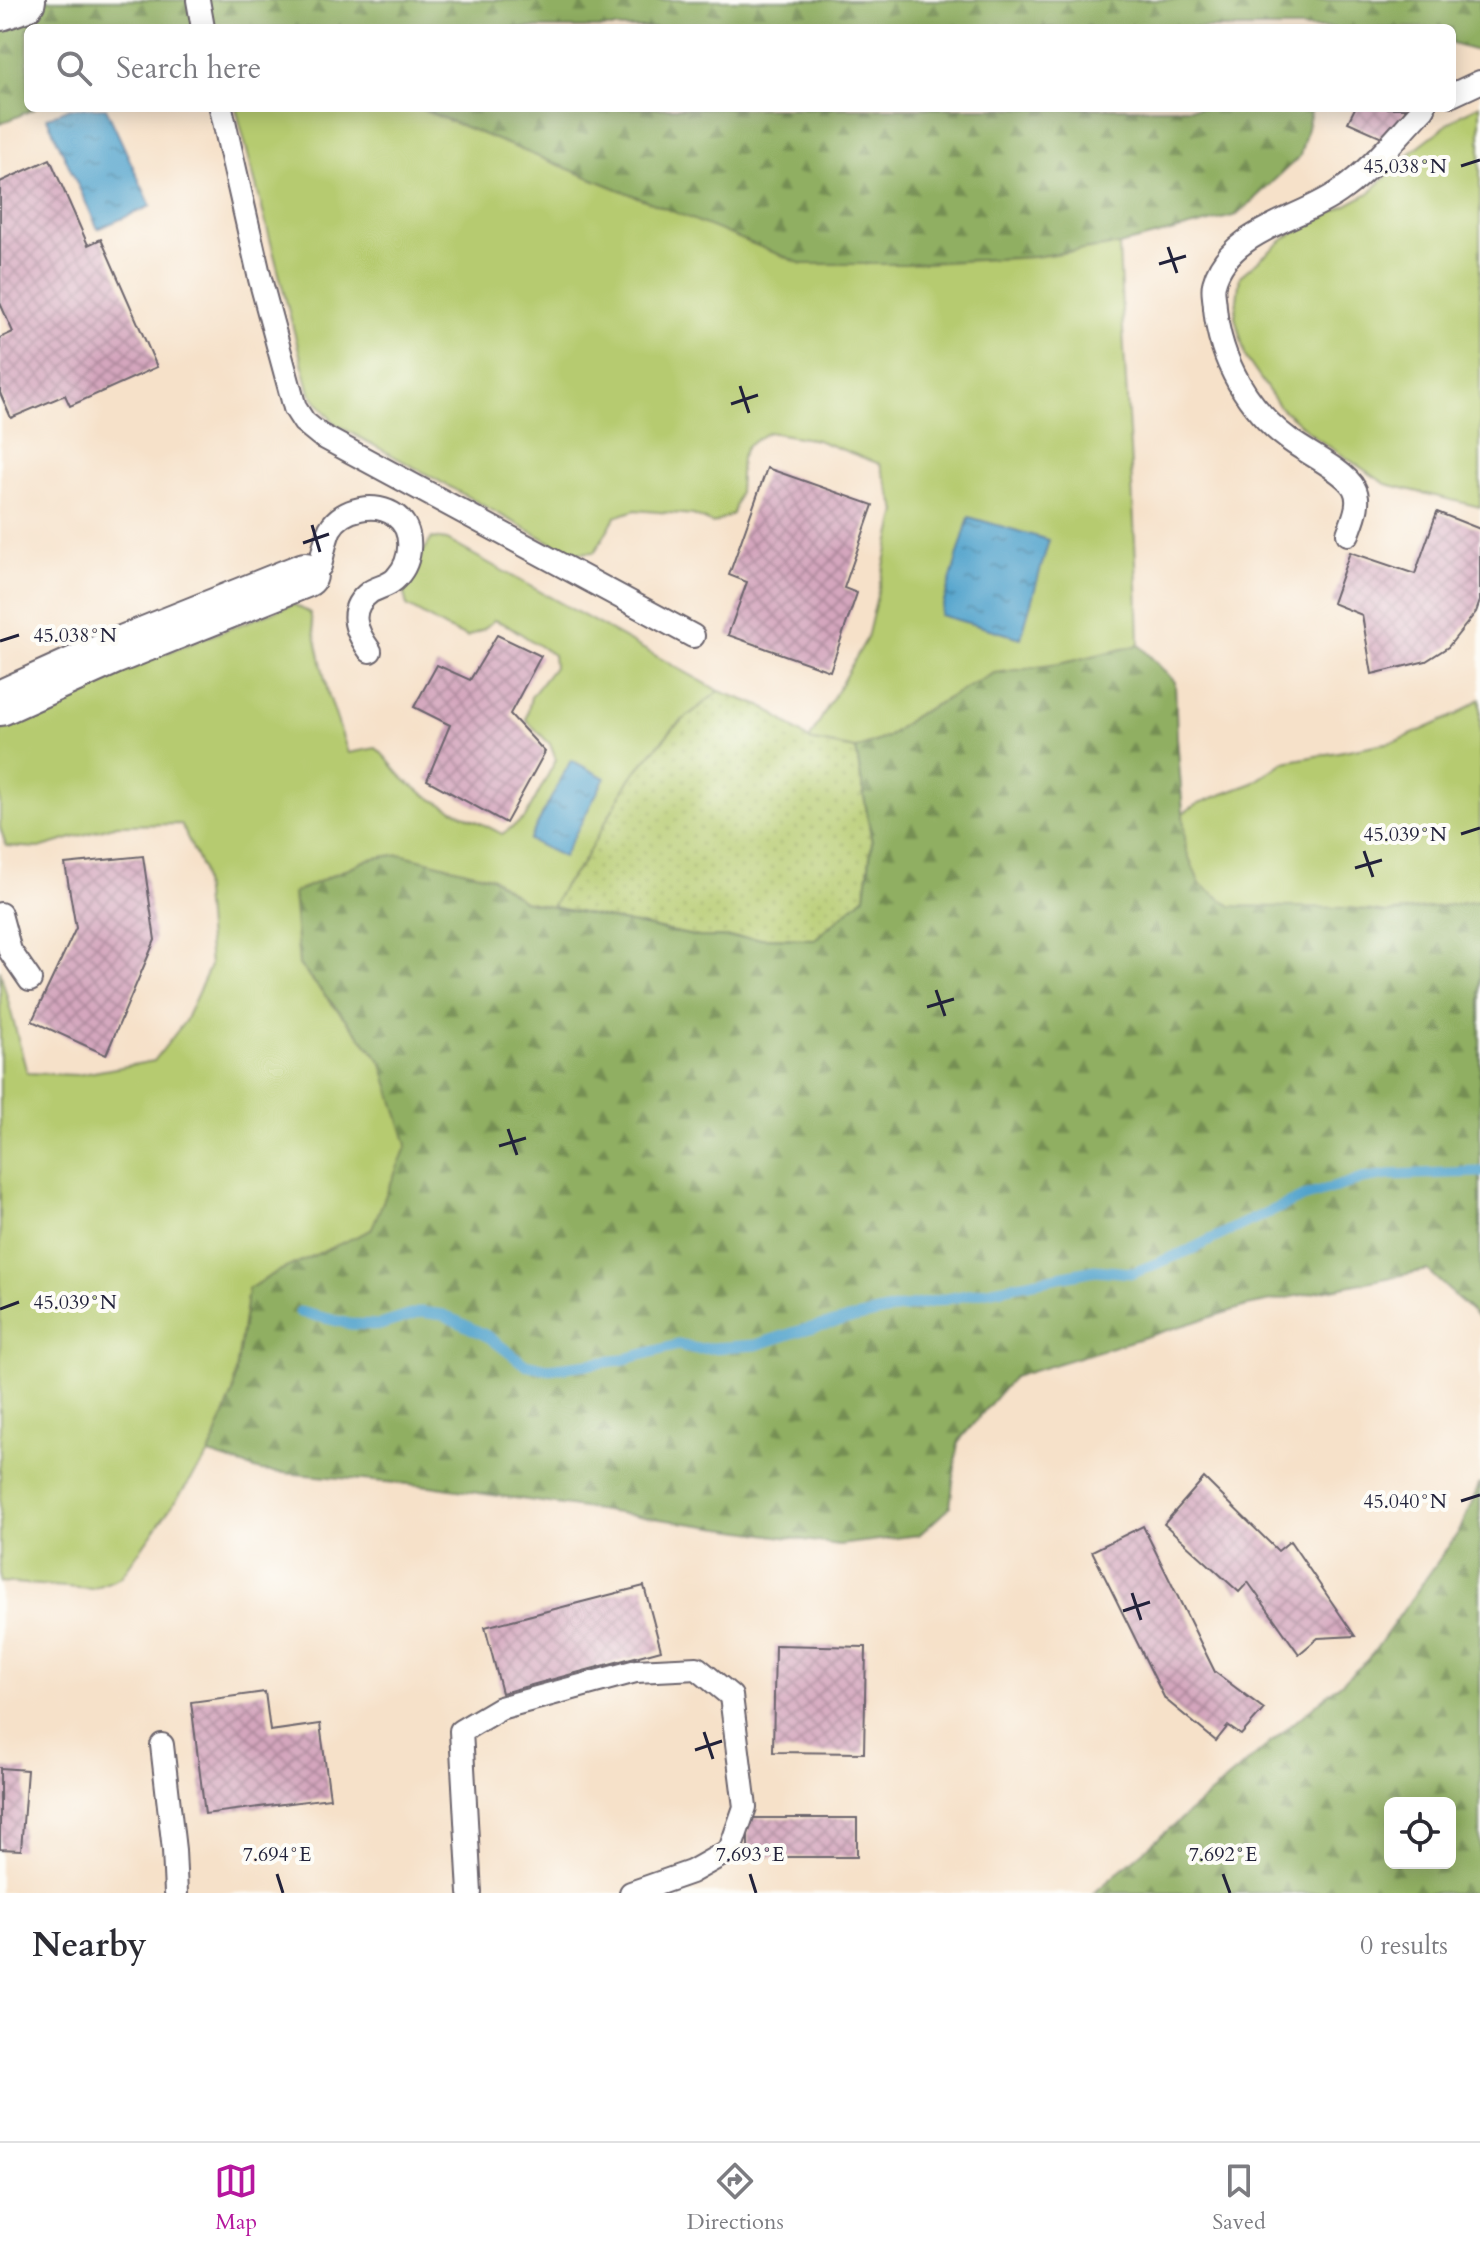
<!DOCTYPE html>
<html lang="en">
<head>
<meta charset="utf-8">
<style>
  :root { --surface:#fff; --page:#f7f7f7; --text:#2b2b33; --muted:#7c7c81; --line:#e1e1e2; --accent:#b5179e }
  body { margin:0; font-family:Cardo,serif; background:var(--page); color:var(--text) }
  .controls { position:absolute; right:24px; bottom:24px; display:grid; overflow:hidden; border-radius:12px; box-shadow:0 4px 20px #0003 }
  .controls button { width:72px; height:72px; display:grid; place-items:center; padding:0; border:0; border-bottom:2px solid var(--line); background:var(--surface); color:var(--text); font:40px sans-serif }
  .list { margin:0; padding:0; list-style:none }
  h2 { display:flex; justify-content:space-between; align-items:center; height:104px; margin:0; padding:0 32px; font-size:34px }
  h2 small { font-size:26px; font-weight:400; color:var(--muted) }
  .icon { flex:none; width:44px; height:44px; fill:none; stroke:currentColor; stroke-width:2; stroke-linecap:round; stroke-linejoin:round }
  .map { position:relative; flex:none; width:1480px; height:1893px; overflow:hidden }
  .search { position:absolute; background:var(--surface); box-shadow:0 4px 20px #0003; left:24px; right:24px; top:24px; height:88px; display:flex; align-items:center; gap:20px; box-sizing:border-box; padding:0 28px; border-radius:12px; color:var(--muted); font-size:30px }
  .sheet { height:248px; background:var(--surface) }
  nav { display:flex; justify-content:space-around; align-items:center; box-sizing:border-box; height:112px; border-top:2px solid var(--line); background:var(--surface); font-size:22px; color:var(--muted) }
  nav a { display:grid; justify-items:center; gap:4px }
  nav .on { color:var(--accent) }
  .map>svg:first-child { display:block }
</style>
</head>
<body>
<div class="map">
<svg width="1480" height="1893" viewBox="0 0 1480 1893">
  <defs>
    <pattern id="grass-dots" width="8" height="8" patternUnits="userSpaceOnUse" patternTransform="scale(2)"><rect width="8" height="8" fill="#b6cb6f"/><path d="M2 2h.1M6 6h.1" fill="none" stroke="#9cae61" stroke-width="1.8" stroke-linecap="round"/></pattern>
    <pattern id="forest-firs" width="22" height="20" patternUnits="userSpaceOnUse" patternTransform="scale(2)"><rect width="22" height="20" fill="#90af62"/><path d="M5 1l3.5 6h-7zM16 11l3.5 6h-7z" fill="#758e52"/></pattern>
    <pattern id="water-ripples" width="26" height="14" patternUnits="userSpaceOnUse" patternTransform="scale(2)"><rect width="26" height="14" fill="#51a3cc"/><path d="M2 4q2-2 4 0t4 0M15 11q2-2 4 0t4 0" fill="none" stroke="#4384a7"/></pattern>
    <pattern id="building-cross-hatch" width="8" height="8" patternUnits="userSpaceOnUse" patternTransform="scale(2)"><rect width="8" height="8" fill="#d4a6bd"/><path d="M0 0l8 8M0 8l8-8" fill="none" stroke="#ac879b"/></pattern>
  </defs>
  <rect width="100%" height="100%" fill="#fdfcf7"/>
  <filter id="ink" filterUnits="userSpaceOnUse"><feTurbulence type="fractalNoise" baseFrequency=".0125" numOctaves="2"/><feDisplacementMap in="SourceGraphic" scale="16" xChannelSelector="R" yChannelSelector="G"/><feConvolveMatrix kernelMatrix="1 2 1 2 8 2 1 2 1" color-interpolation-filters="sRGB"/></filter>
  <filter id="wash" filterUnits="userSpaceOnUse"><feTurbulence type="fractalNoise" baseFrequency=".006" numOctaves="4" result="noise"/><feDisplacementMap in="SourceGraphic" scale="32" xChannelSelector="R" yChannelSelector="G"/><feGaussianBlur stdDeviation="1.8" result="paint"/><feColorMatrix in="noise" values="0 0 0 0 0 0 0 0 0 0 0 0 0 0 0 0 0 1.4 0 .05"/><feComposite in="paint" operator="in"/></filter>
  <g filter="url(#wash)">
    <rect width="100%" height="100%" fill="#f6e1c9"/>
    <!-- grass -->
    <path fill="url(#grass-dots)" stroke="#6c7655" stroke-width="2" d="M719,691L766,708L809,740L856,749L872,842L865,896L815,939L699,937L552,907L564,885L581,865L631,777L674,727Z"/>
    <!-- forest -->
    <path fill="url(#forest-firs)" stroke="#59684e" stroke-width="2" fill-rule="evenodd" d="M0,0H1480V52L1452,44V28H28V108H36L0,124Z
      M418,108H1312L1300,156L1237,215L1119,245L1034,257L907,264H802Z
      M1139,645L1175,682L1177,737L1186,850L1351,908L1387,913L1480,901V1319L1427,1270L1247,1306L1013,1377L958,1442L950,1507L919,1535L839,1545L430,1486L261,1471L209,1454L233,1392L248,1289L277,1272L381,1061L299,965L293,893L368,859L400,854L491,877L524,901L698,937L815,939L865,896L872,842L856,749L887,737L914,716L994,673L1058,664Z
      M1480,1483V1893H1094L1368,1660L1460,1530ZM1450,1803V1863H1390V1803Z"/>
    <!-- garden -->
    <path fill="#b6cb6f" stroke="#6c7655" stroke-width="2" d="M1480,105V507L1386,484L1316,438L1280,407L1246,358L1235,317L1240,276L1288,236L1369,193L1415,149L1461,114Z
      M236,108H418L802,264H907L1034,257L1119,245C1124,379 1136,511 1139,645L1058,664L994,673L914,716L887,737L856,749L809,740L867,638L897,511L880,464L817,440L768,432L747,446L741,458L739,492L733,514L713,524L693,515L635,510L615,517L595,552L574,553L561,548L335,424L310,393Z
      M432,538L447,540L719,691L674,727L631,777L581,865L564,885L552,907L524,901L491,877L400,854L368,859L293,893L299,965L381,1061L407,1145L371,1230L277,1272L248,1289L233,1392L209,1454L121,1577L92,1589L0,1582V970L27,1073L77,1075L154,1061L185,1021L210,966L202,869L181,824L117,825L39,848L6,846L0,827V731L166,653L293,604L310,613L328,693L348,753L376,748C388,758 393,768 402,777C429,803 470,816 502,834L525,818L556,760L550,744L526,720L531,697L554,667L553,655L509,626L494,620L484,629L467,637L446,628L407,606L402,585Z
      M1480,699V901L1387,913L1351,908L1231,906L1200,884L1186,850L1183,813L1199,803L1253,783L1284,762L1397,741L1458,714Z"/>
    <!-- water -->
    <path fill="url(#water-ripples)" stroke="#3a6284" stroke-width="2" d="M70,108H106L151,206L98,229L47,118Z
      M969,517L1049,540L1021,638L940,615Z
      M571,760L605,778L563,857L529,840Z"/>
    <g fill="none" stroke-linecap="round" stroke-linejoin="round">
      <!-- stream -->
      <path stroke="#51a3cc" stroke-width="11" d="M300,1312L350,1324L380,1325L421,1312L444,1315L489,1337L524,1364L548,1369L621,1360L678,1345L697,1349L756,1345L802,1330L890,1310L1095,1270L1133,1273L1190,1250L1245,1223L1303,1197L1362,1179L1388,1175L1480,1172"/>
    </g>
    <g id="blocks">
      <!-- building -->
      <path fill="url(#building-cross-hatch)" d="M1355,108H1406L1391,141L1348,122Z
        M50,159L88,245L101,239L157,367L70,406L65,395L11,418L0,393V338L13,332L0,303V182Z
        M767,468L873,505L844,588L857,593L830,671L728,635L747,582L729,575Z
        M1437,512L1480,529V601L1476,612L1448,647L1426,661L1372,674L1362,615L1332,603L1350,552L1415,574Z
        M497,635L541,656L510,714L545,752L506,823L427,780L450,725L414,707L437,665L470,680Z
        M143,856L155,940L106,1055L32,1021L76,928L65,864Z
        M1204,1478L1278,1551L1290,1541L1355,1636L1318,1638L1299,1654L1248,1582L1239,1592L1164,1524Z
        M1143,1526L1215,1672L1264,1709L1241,1735L1228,1726L1216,1741L1165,1699L1092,1551Z
        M644,1586L661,1650L502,1693L485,1627Z
        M775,1645L866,1647L864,1753L773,1752Z
        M265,1692L270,1731L320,1724L330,1798L205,1814L191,1702Z
        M0,1768L27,1770L21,1850L0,1849Z
        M748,1818H857V1857H748Z"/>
    </g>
  </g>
  <g filter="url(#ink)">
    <use href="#blocks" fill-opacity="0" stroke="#6c656d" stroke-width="2"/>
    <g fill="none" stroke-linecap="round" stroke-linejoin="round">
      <!-- lane casing -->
      <g stroke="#6c656d" stroke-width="26">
        <path id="lane" d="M198,0L203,28
          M1452,95L1480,82
          M221,108L260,279L295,408L304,422L320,435L693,636
          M1348,534C1353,520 1362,502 1354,488C1345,471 1307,453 1291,441C1248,410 1220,361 1215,308C1215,300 1212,291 1214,284C1228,229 1304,219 1343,189C1374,166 1397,136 1424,108
          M305,575L320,566C323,554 325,540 330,529C342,508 376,501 396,516C415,530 412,561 397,577C391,585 378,587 370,592C346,610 356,632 370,651
          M0,914L10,951L30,980
          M162,1745L174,1850L176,1893
          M470,1893L461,1731L500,1708L636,1671L697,1668L731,1696L745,1807L730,1850L691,1872L631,1893"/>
      </g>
      <!-- street casing -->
      <g stroke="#6c656d" stroke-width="48">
        <path id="street" d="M0,8L23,0
          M0,703L113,652L305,575"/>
      </g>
      <!-- lane -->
      <use href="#lane" stroke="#fff" stroke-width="22"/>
      <!-- street -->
      <use href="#street" stroke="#fff" stroke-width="44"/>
    </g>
  </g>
  <!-- ticks -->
  <path fill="none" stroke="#22223b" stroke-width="3" d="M1461,166L1480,160M1168,247L1177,273M1159,264L1186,256M740,386L749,413M731,404L758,395M312,525L320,552M303,543L329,534M0,641L19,635M1461,834L1480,828M1364,851L1373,877M1355,868L1382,860M936,990L945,1016M927,1007L954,999M508,1129L517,1155M499,1146L526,1138M0,1309L19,1302M1461,1501L1480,1495M1132,1593L1141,1620M1123,1611L1150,1602M704,1732L713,1759M695,1750L722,1741M277,1874L283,1893M750,1874L756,1893M1223,1874L1230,1893"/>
  <g font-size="20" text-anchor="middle" fill="#22223b" stroke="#fdfcf7" stroke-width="8" stroke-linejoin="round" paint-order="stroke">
    <text x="1405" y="173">45.038°N</text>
    <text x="75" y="642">45.038°N</text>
    <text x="1405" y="841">45.039°N</text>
    <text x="75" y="1309">45.039°N</text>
    <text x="1405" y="1508">45.040°N</text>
    <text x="277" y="1861">7.694°E</text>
    <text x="750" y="1861">7.693°E</text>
    <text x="1223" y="1861">7.692°E</text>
  </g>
</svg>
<div class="controls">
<button><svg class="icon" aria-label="locate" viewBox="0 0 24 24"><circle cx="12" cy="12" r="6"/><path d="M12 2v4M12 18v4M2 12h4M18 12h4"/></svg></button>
</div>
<div class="search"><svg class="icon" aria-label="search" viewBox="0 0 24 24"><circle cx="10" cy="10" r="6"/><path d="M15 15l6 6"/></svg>Search here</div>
</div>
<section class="sheet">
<h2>Nearby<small>0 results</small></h2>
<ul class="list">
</ul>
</section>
<nav>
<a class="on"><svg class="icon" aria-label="map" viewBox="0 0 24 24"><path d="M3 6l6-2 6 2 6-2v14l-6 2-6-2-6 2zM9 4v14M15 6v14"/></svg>Map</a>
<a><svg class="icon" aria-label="directions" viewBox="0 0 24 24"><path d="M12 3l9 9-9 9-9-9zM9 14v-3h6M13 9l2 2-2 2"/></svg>Directions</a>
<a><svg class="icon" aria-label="saved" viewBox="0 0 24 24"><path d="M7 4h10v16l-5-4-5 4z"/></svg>Saved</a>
</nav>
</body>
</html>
